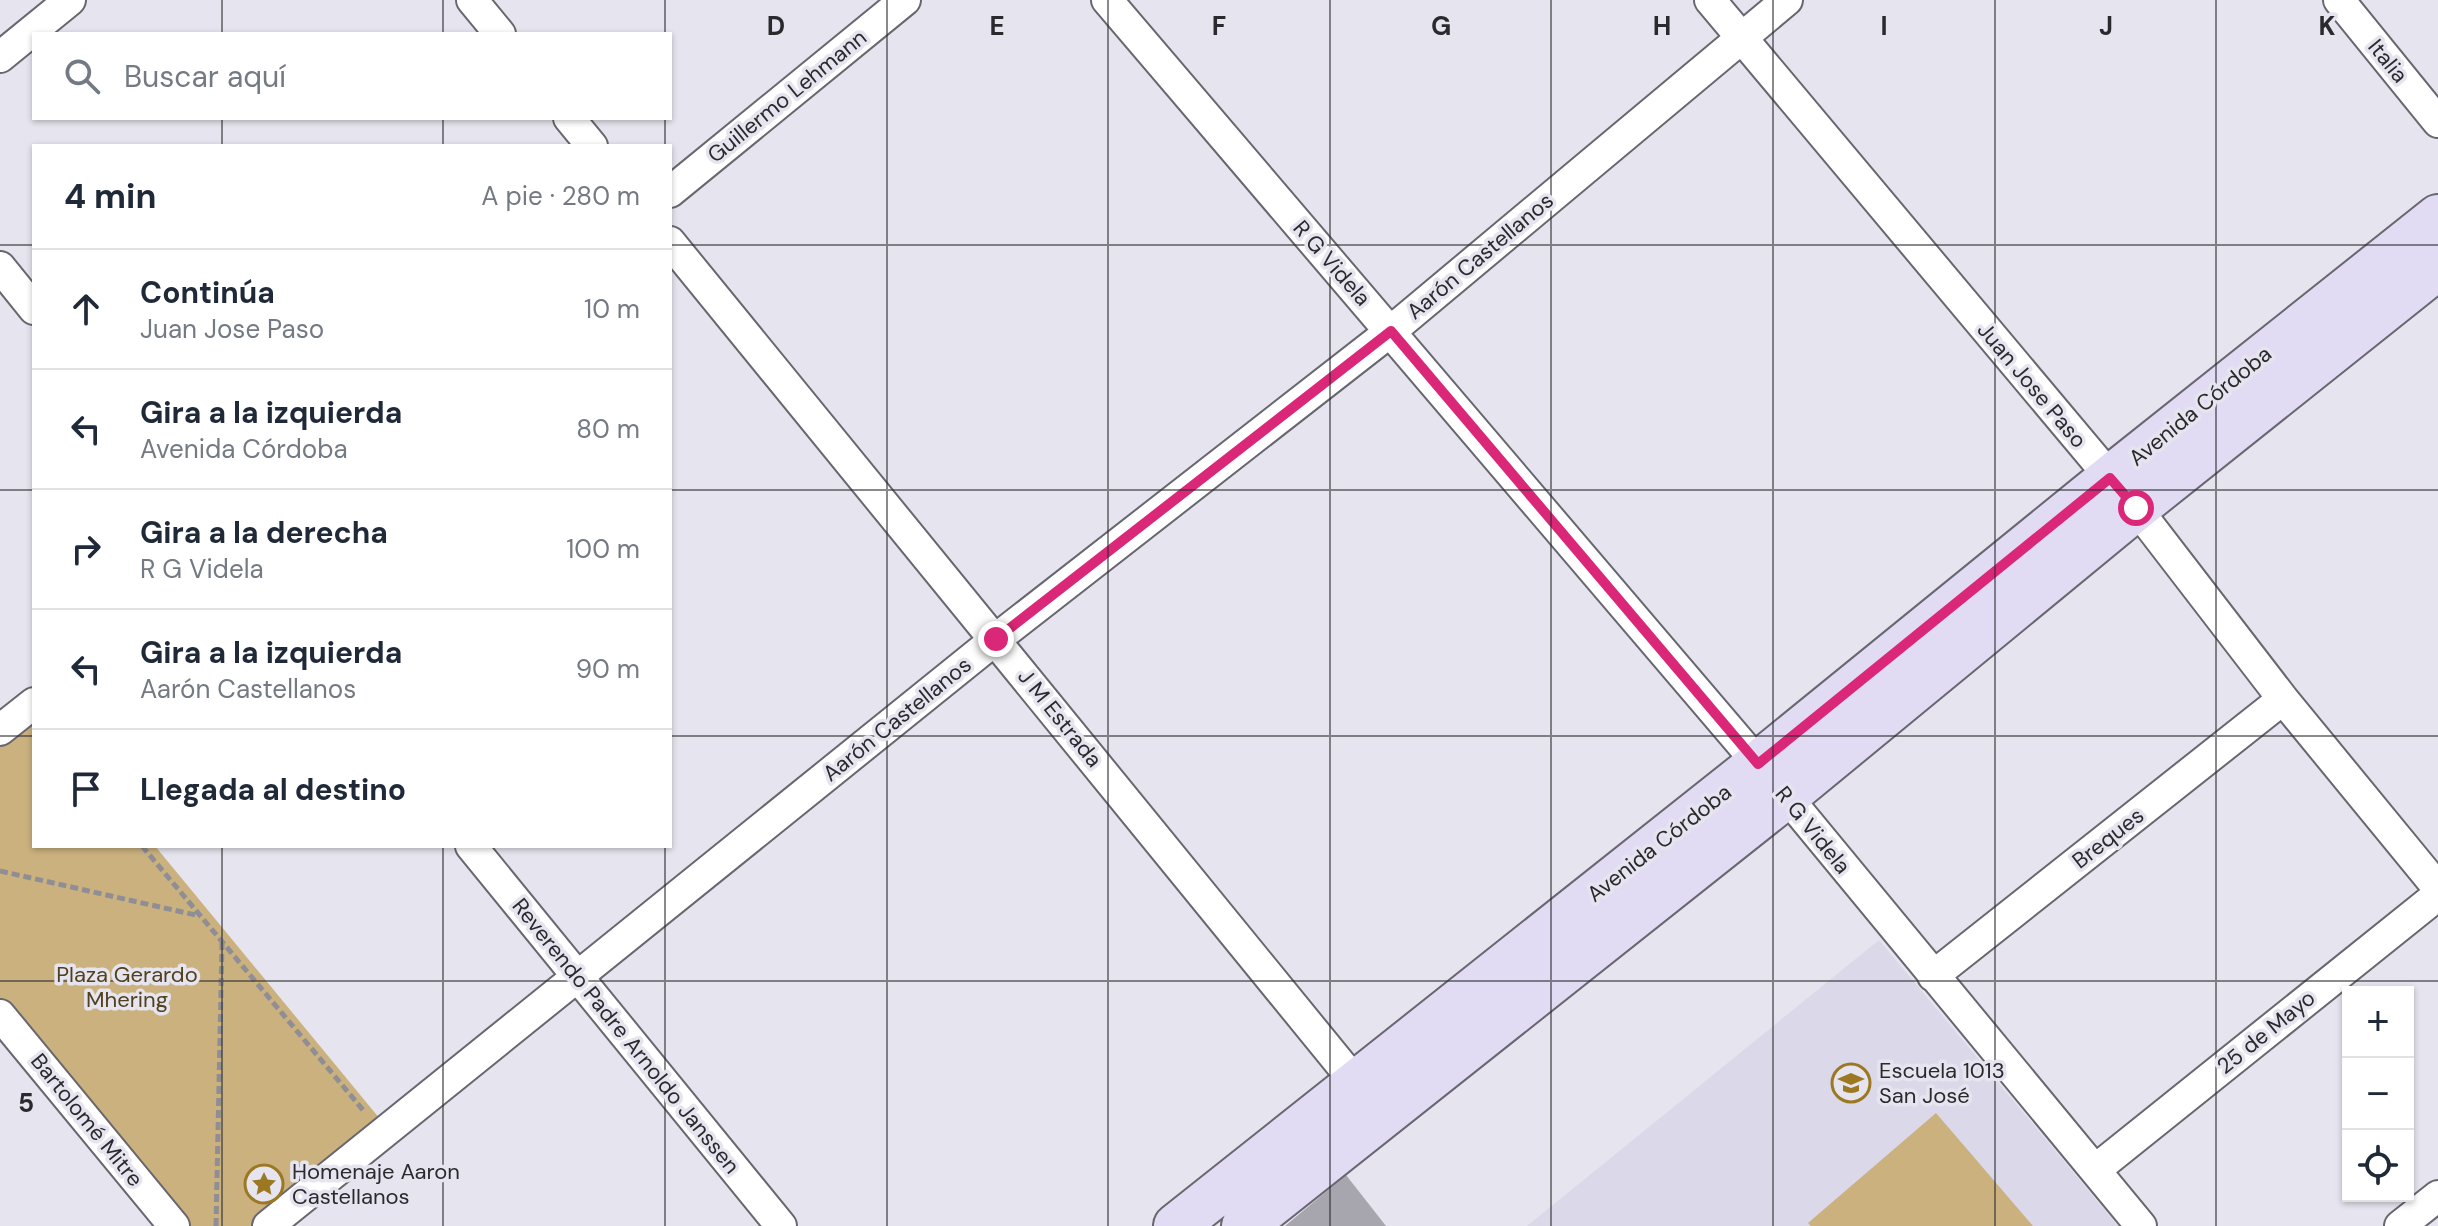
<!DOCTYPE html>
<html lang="es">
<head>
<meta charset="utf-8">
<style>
  :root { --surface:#fff; --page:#f6f6f7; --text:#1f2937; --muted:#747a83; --line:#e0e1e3 }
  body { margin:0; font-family:"DM Sans",sans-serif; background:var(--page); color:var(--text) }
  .controls { position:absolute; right:24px; bottom:24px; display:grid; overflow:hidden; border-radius:0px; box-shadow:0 2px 6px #0004 }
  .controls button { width:72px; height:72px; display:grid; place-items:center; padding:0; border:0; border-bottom:2px solid var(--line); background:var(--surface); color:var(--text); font:40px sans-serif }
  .stop { position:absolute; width:24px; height:24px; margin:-18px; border:6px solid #db2777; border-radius:50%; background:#fff }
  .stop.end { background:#db2777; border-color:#fff; box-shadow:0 2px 8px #0008 }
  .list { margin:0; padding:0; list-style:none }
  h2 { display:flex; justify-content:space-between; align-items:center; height:104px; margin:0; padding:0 32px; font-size:34px }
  h2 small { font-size:26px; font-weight:400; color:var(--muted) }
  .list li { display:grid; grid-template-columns:52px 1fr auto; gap:24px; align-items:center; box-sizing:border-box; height:120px; padding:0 32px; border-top:2px solid var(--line) }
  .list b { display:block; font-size:30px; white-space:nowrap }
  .list p { margin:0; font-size:26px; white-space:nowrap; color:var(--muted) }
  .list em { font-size:26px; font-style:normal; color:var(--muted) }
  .icon { flex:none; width:44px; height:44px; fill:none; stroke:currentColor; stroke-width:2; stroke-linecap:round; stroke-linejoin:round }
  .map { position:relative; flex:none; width:2438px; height:1226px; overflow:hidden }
  .search { position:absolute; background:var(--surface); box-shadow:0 2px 6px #0004; left:32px; top:32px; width:640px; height:88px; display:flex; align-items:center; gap:20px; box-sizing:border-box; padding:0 28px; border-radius:0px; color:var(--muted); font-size:30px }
  .panel { position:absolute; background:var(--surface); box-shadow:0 2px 6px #0004; left:32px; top:144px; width:640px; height:704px; border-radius:0px }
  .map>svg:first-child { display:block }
</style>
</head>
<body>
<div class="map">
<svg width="2438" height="1226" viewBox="0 0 2438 1226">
  <rect width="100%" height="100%" fill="#e6e4ee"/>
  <!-- built -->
  <path fill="#dbd8e9" d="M1879,940L2118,1226H1527Z"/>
  <!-- green -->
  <path fill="#cbb17e" d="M34,708V846H155L385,1125L260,1226H180L0,1008V735Z
    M1936,1113L2033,1226H1811L1808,1223Z"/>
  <!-- building -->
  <path fill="#a7a6af" d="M1346,1175L1386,1226H1285Z"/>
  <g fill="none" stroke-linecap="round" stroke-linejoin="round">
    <!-- minor casing -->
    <g stroke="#68666f" stroke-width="34">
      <path id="minor" d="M472,0L500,34
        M1107,0L1786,796L2141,1226
        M1710,0L2136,508L2283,699L2438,888
        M2339,0L2438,122
        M0,57L70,0
        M569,118L592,146
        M670,192L905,0
        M670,242L1356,1083
        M0,267L34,309
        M0,730L34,703
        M471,846L781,1226
        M1933,976L2283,699
        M0,1015L174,1226
        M2095,1170L2438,895
        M268,1226L996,639L1391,331L1787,0
        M2400,1226L2438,1196"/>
    </g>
    <!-- secondary casing -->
    <g stroke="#68666f" stroke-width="48">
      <path id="secondary" d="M1176,1226L1758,764L2110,478L2438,217
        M1244,1226L1786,796L2136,508L2438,267"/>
    </g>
    <!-- path -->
    <path stroke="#908e95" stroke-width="5" stroke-dasharray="8 4" stroke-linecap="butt" d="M142,846L363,1110
      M0,871L200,916
      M216,1226L222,943"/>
    <!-- minor -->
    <use href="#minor" stroke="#fff" stroke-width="30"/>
    <!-- secondary -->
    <use href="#secondary" stroke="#e2dbf4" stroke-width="44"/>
  </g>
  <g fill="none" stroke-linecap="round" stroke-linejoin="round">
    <!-- route -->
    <path stroke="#db2777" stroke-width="10" d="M996,639L1391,331L1758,764L2110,478L2136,508"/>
  </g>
  <!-- grid -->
  <path fill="none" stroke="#2a292d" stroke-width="2" stroke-opacity="0.55" d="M222,0V34M443,0V34M665,0V34M887,0V1226M1108,0V1226M1330,0V1226M1551,0V1226M1773,0V1226M1995,0V1226M2216,0V1226M222,118V146M443,118V146M665,118V146M0,245H34M670,245H2438M0,490H34M670,490H2438M0,736H34M670,736H2438M222,846V1226M443,846V1226M665,846V1226M0,981H2438"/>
  <!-- icons -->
  <defs>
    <g id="school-ring" transform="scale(2)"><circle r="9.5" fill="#e6e4ee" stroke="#9c7823" stroke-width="1.5"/><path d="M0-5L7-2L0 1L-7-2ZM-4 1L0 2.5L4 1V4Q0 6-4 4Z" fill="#9c7823"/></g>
    <g id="sight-ring" transform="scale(2)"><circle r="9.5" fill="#e6e4ee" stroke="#9c7823" stroke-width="1.5"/><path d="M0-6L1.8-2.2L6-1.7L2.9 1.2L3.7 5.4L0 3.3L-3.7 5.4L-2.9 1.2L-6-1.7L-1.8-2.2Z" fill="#9c7823"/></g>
  </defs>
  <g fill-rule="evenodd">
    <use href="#school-ring" x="1851" y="1083"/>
    <use href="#sight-ring" x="264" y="1184"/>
  </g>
  <g text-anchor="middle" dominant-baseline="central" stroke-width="7" stroke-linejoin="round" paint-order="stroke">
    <!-- street labels -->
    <g font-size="22" fill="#2a292d" stroke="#e6e4ee">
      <text transform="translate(2388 61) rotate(51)">Italia</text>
      <text transform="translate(787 96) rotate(-39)">Guillermo Lehmann</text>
      <text transform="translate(1480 256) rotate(-40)">Aarón Castellanos</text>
      <text transform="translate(1332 263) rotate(49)">R G Videla</text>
      <text transform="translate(2032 385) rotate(50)">Juan Jose Paso</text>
      <text transform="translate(2200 406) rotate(-39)">Avenida Córdoba</text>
      <text transform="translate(1060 718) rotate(51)">J M Estrada</text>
      <text transform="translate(897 719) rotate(-39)">Aarón Castellanos</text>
      <text transform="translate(1813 830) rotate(51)">R G Videla</text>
      <text transform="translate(2108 838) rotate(-38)">Breques</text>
      <text transform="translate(1659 843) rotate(-38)">Avenida Córdoba</text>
      <text transform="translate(2266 1032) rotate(-39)">25 de Mayo</text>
      <text transform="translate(626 1036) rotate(51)">Reverendo Padre Arnoldo Janssen</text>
      <text transform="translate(87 1120) rotate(51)">Bartolomé Mitre</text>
    </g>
    <!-- park labels -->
    <g font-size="22" fill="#51401d" stroke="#e6e4ee">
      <text x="127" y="974">Plaza Gerardo<tspan x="127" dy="25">Mhering</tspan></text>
    </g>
    <!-- poi labels -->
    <g font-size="22" fill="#2a292d" stroke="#e6e4ee" text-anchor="start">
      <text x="1879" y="1070">Escuela 1013<tspan x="1879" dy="25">San José</tspan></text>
      <text x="292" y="1171">Homenaje Aaron<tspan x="292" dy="25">Castellanos</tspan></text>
    </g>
  </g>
  <g font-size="26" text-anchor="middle" font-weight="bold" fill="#2a292d" stroke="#e6e4ee" stroke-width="7" stroke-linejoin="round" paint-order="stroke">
    <text x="776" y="35">D</text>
    <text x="997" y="35">E</text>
    <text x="1219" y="35">F</text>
    <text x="1441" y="35">G</text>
    <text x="1662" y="35">H</text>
    <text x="1884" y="35">I</text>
    <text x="2106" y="35">J</text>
    <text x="2327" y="35">K</text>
    <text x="26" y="1112">5</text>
  </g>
</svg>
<div class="controls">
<button>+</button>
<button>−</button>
<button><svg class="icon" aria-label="locate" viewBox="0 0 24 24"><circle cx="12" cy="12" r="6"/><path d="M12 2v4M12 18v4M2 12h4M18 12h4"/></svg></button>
</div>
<div class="stop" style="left:2136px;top:508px"></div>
<div class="stop end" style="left:996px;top:639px"></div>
<div class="search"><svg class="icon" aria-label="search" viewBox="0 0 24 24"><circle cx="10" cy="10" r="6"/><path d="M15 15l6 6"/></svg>Buscar aquí</div>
<section class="panel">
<h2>4 min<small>A pie · 280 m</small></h2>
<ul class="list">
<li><svg class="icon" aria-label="ahead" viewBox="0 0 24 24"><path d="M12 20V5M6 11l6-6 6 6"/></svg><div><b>Continúa</b><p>Juan Jose Paso</p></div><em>10 m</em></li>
<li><svg class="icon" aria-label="left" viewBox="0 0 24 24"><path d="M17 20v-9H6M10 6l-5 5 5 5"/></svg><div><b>Gira a la izquierda</b><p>Avenida Córdoba</p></div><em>80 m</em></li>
<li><svg class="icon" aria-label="right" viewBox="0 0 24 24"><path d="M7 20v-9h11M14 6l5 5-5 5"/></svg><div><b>Gira a la derecha</b><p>R G Videla</p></div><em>100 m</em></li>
<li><svg class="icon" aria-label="left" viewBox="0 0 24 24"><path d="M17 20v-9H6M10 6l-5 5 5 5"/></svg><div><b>Gira a la izquierda</b><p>Aarón Castellanos</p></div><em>90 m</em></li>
<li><svg class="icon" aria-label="arrive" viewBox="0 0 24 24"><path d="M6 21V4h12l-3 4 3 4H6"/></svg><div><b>Llegada al destino</b></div></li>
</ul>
</section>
</div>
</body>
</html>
